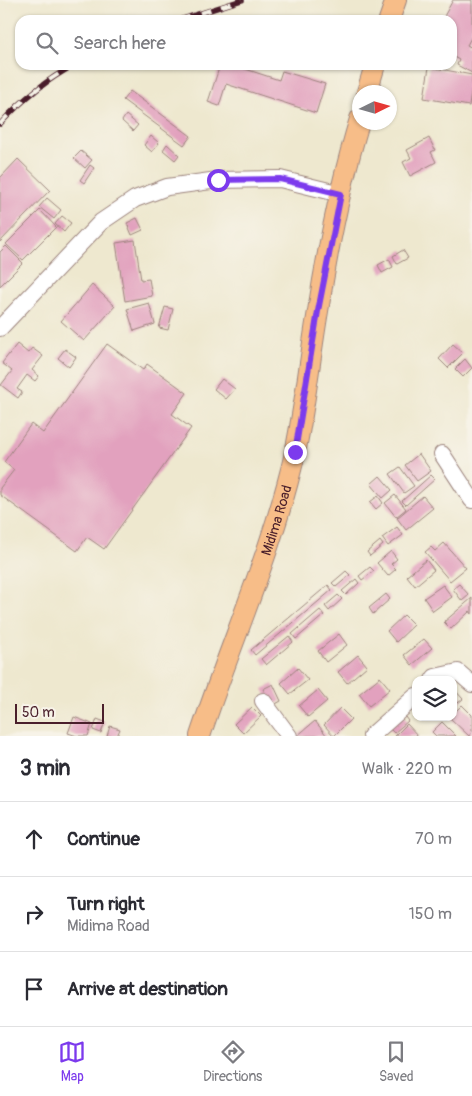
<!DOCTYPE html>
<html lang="en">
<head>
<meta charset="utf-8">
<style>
  :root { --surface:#fff; --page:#f7f7f7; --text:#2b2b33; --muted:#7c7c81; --line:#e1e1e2; --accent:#7c3aed }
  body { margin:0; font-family:Pangolin,sans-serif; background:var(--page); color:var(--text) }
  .controls { position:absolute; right:15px; bottom:15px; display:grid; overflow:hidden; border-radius:10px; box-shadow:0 1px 4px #0004 }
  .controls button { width:45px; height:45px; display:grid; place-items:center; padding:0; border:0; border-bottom:1px solid var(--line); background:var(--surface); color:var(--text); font:25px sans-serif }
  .compass { position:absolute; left:352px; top:85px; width:45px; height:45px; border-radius:50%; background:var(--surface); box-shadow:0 1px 4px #0004; rotate:85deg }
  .scale { position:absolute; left:15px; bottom:12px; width:89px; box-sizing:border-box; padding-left:5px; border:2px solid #4a1f2b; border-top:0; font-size:14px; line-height:18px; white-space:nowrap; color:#4a1f2b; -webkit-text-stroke:4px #f7f3e8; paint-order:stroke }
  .stop { position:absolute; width:15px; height:15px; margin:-11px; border:4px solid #7c3aed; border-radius:50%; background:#fff }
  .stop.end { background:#7c3aed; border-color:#fff; box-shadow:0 1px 5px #0008 }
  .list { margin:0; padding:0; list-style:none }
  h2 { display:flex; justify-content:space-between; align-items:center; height:65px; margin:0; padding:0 20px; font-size:21px }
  h2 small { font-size:16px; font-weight:400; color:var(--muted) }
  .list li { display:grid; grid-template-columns:32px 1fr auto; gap:15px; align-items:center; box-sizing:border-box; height:75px; padding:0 20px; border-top:1px solid var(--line) }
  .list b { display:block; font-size:19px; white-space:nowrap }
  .list p { margin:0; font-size:16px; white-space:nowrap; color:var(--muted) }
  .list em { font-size:16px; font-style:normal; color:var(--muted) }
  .icon { flex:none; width:28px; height:28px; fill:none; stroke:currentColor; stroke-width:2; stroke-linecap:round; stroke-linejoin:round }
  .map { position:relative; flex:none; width:472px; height:736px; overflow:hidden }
  .search { position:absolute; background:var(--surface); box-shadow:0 1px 4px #0004; left:15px; right:15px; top:15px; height:55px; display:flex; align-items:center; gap:12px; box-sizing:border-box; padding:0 18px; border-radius:15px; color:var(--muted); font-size:19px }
  .sheet { height:290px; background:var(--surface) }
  nav { display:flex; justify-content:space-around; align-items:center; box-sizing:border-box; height:70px; border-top:1px solid var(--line); background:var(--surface); font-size:14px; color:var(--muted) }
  nav a { display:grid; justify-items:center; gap:2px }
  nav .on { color:var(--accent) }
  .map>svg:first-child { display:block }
</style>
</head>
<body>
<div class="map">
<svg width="472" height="736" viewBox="0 0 472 736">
  <rect width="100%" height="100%" fill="#f7f3e8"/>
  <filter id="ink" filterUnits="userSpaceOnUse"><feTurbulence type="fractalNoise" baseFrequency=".02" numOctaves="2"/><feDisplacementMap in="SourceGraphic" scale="10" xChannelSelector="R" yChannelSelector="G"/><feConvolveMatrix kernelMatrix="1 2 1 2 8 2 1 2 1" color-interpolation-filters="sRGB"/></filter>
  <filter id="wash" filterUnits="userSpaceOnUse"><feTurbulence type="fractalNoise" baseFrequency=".0096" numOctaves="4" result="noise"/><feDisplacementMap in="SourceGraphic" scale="20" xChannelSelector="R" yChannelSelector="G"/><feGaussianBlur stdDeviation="1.12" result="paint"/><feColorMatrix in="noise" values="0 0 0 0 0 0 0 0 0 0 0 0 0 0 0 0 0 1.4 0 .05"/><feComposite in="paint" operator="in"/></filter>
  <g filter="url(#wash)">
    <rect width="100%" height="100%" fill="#eee8cf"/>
    <g id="blocks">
      <!-- building -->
      <path fill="#e2a1be" d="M453,0H472V36L467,45L472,48V73L457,65L459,60L452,56V20H442Z
        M220,65H233L279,80L282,71L325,84L316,113L226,84L219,106L208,102Z
        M429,67L472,75V87L469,106L424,98Z
        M130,91L191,136L184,145L123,100Z
        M126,115L138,125L133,131L122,121Z
        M151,136L159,143L152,152L144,145Z
        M429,138L435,150L431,152L436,162L410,176L403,162L411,158L407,150Z
        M167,144L179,155L175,160L163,150Z
        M81,151L92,160L85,168L74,158Z
        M18,159L50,190L0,242V178Z
        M90,165L94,168L84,183L80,180Z
        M47,198L61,210L54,219L39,207Z
        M40,210L56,227L23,260L6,244Z
        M62,216L71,223L64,232L55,224Z
        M137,218L143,230L132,235L127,223Z
        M135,240L141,280L149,279L152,296L125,301L116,243Z
        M6,246L23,263L0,286V252Z
        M403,250L408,258L397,264L393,256Z
        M389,259L393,267L382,273L378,265Z
        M92,285L115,306L84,341L61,321Z
        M149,303L155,324L134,331L127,309Z
        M165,307L173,309L168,330L159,328Z
        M17,344L28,353L32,348L43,356L32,370L39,376L35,381L27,375L17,389L22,392L18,398L1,385L12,371L2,363Z
        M107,344L143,370L147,364L187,393L172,414L191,428L104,549L87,537L77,551L0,495V488L14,470L4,462L31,424L43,433Z
        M453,344L463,353L448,368L439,359Z
        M65,349L76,357L69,367L58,358Z
        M465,359L472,368L463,377L455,369Z
        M222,379L235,389L226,399L214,389Z
        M419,454L431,471L417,481L405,465Z
        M400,467L414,486L404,493L390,474Z
        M431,475L435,479L406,505L402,501Z
        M380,476L392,490L383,498L371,484Z
        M395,495L406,509L396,517L385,503Z
        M378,496L383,503L376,509L370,502Z
        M423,496L433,508L406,530L397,518Z
        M397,527L403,535L388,546L382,538Z
        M380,541L383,545L370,556L367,552Z
        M444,543L466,568L450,581L425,552L431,547L435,551Z
        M391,551L397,559L391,564L396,569L388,576L377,563Z
        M426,560L434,570L415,586L407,576Z
        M370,567L374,571L362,580L359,576Z
        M346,571L350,575L336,587L332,583Z
        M356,579L359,583L346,595L342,591Z
        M459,584L469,595L462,601L453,589Z
        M328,585L332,590L255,655L251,650Z
        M443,585L452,597L433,611L424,598Z
        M386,594L390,599L373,614L369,608Z
        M338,595L342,599L329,611L325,606Z
        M472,598V614L470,611L451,629L444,622Z
        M320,610L324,615L296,639L292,634Z
        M404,615L414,625L396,642L387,631Z
        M339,634L347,645L326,662L318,651Z
        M289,636L293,642L266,665L261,659Z
        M424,639L432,648L412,665L404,655Z
        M358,655L367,666L347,683L338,672Z
        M298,668L308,680L290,694L281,683Z
        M380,677L390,689L369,706L359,694Z
        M273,684L281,701L272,706L263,689Z
        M453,688L463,699L458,703L453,698Z
        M318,690L327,701L308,717L299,706Z
        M462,705L472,715V732L469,736L449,717H453V714Z
        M252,707L261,716L243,733L234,724Z
        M340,708L351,719L334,736L324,725Z
        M402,713L408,721L394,733L387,726Z
        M74,717L92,724L88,736H77L68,733Z
        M97,719L105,722L101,733L93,730Z
        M315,721L327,736H297Z
        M442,722L456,736H436L432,732Z
        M407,724L418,736H395Z
        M110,726L120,729L117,736H107Z"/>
    </g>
  </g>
  <g filter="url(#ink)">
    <use href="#blocks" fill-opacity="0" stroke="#9c847d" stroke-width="1"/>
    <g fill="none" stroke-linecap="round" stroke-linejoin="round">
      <!-- minor casing -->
      <g stroke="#9c847d" stroke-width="18">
        <path id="minor" d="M0,328L101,222L135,199L167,187L218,180L280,179L341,194
          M442,454L472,500
          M433,680L435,677L458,672L472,684
          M263,701L289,736
          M371,736L416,696"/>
      </g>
      <!-- major casing -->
      <g stroke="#9c847d" stroke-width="22">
        <g id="major">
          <path d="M389,20L396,0"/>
          <path d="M367,92L375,65"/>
          <path id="s1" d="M200,736C231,642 273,550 295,453C305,406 310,358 318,311C328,247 341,182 360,119"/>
        </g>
      </g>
      <!-- minor -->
      <use href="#minor" stroke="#fff" stroke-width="16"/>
      <!-- major -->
      <use href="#major" stroke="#f7bd88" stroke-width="20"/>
      <!-- rail casing -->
      <g stroke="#4a1f2b" stroke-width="5.5">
        <path id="rail" d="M179,20L242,0
          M0,124C22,100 46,80 74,65"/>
      </g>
      <!-- rail -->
      <use href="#rail" stroke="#f7f3e8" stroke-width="4" stroke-dasharray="11" stroke-linecap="butt"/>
    </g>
  </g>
  <g fill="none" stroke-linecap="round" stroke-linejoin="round" filter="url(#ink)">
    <!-- route -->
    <path stroke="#7c3aed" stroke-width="6" d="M218,180L280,179L341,194L318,311L295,452"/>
  </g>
  <g text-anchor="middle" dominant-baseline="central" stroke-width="4" stroke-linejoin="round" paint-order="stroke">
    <!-- street labels -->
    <g font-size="14" fill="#4a1f2b" stroke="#f7f3e8">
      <text stroke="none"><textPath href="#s1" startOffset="229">Midima Road</textPath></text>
    </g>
  </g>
</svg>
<div class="controls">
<button><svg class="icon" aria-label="layers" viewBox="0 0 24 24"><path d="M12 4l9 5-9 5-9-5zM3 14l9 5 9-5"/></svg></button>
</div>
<svg class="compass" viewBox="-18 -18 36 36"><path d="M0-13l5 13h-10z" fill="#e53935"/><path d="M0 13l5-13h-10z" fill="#7c7c81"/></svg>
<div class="scale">50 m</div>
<div class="stop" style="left:218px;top:180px"></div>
<div class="stop end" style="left:295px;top:452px"></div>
<div class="search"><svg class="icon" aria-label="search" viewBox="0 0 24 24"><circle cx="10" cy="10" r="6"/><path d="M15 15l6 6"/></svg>Search here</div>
</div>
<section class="sheet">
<h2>3 min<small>Walk · 220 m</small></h2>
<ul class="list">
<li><svg class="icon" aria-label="ahead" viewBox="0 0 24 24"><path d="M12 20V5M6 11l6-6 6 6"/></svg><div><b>Continue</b></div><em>70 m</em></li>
<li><svg class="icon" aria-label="right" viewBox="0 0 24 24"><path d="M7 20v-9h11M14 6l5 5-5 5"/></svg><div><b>Turn right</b><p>Midima Road</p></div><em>150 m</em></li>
<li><svg class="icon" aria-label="arrive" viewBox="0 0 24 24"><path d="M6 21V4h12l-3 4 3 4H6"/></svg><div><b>Arrive at destination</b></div></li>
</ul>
</section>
<nav>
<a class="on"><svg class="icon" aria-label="map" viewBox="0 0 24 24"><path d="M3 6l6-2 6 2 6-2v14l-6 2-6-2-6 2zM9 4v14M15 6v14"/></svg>Map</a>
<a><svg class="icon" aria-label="directions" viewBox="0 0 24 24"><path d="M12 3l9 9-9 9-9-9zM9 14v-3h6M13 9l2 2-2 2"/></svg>Directions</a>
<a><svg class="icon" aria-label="saved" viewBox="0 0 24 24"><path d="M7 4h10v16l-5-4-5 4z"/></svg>Saved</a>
</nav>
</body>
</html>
